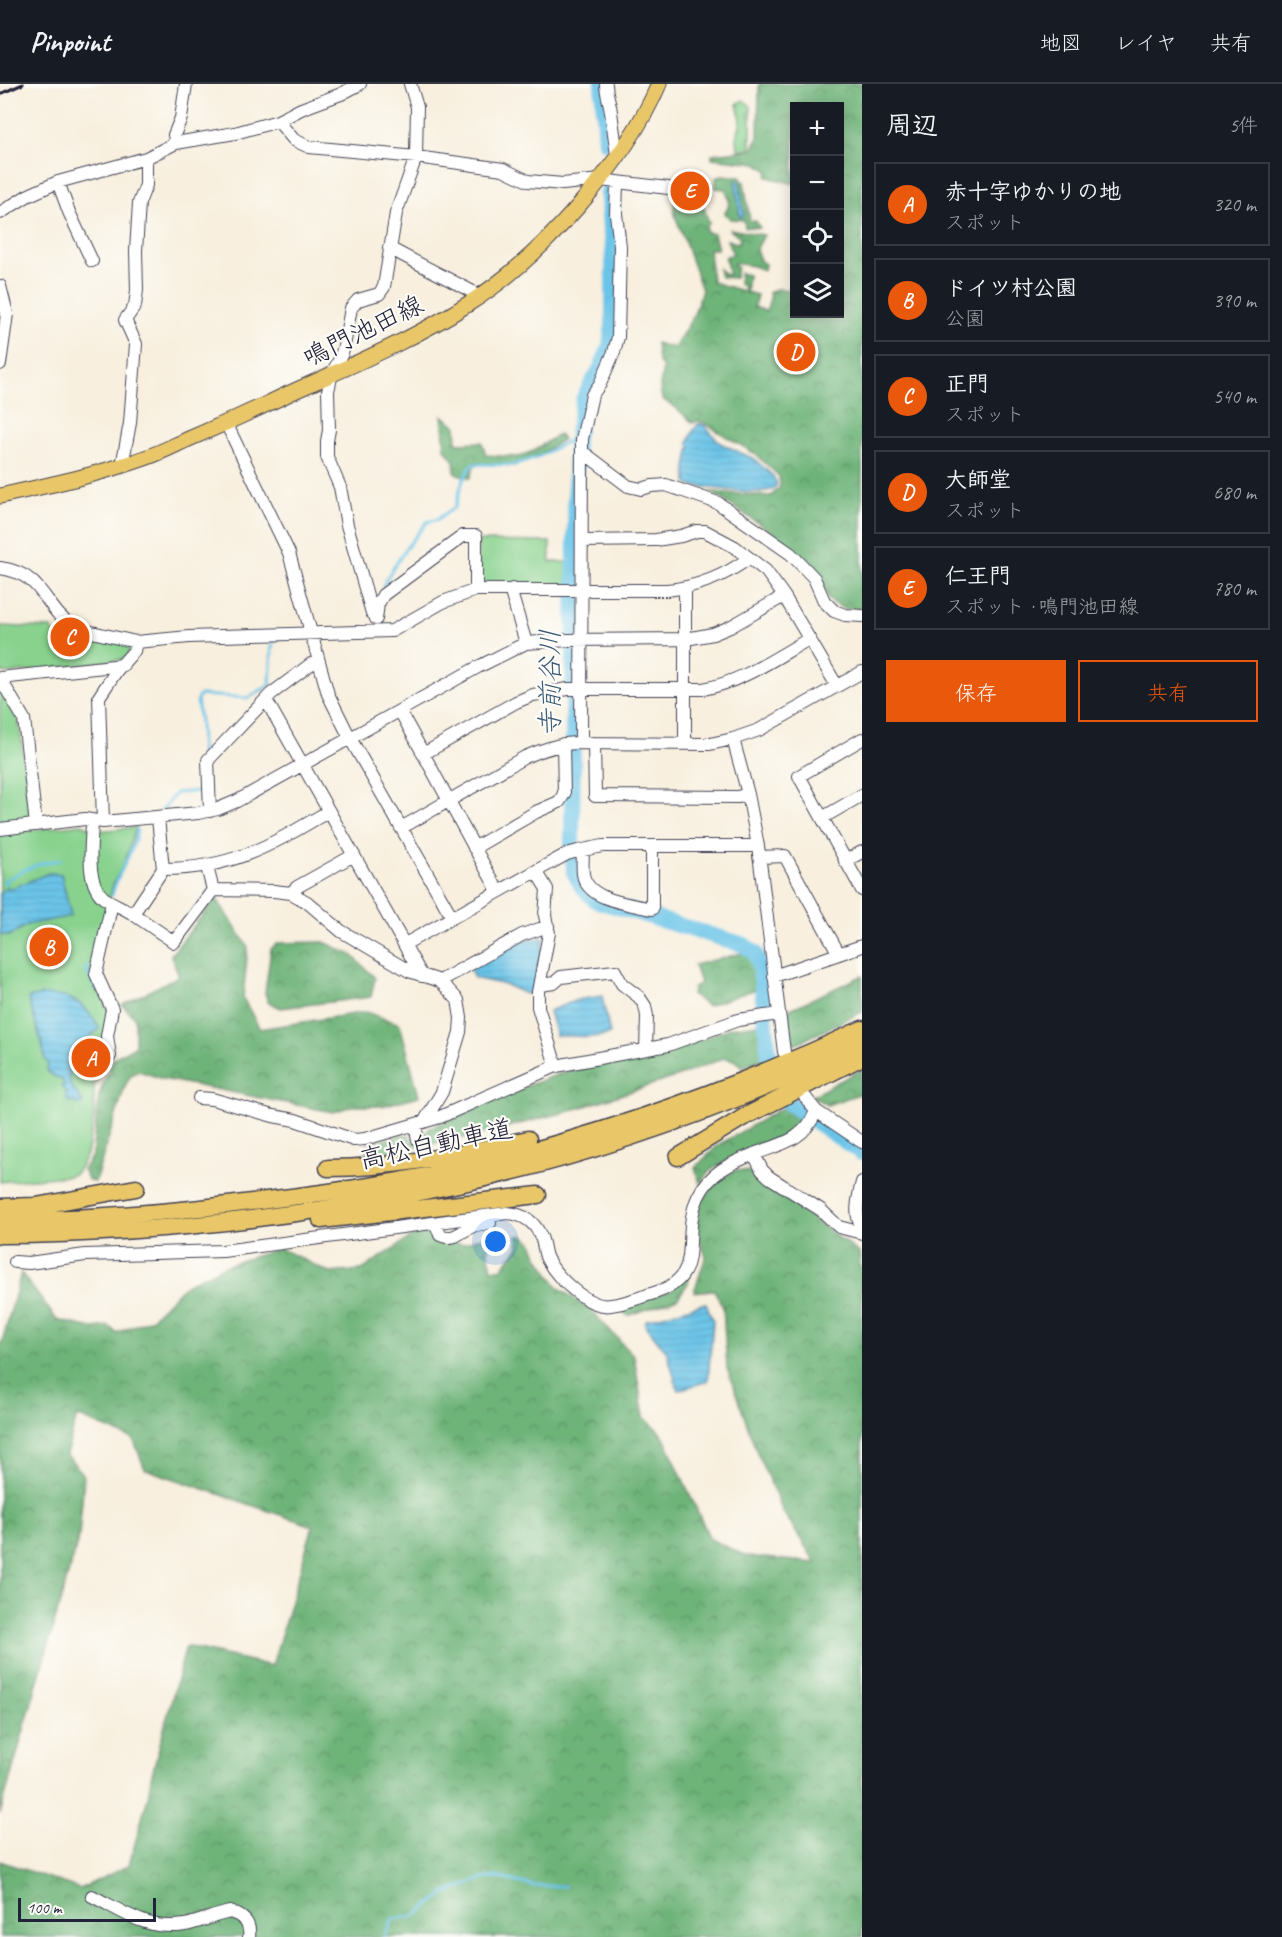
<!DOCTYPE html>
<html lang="ja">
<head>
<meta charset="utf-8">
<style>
  :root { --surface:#171b24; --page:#242831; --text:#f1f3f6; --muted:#9ea1a6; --line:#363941; --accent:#ea580c }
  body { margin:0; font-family:Caveat,"Klee One",sans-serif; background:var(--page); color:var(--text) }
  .controls { position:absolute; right:18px; top:18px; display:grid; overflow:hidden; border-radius:0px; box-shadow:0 3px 15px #0003 }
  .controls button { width:54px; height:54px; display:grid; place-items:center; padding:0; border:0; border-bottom:2px solid var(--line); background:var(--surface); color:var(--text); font:30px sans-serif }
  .scale { position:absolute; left:18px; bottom:15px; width:138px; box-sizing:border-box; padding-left:6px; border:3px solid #22223b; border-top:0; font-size:16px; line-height:21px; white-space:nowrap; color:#22223b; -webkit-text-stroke:4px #fdfcf7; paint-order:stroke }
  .you { position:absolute; left:496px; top:1158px; width:21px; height:21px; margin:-15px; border:4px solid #fff; border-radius:50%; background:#1a73e8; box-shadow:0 0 0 9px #1a73e833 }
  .badge { display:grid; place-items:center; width:39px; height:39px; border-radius:50%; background:var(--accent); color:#fff; font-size:20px; font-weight:700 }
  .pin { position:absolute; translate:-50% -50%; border:3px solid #fff; box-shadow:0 2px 6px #0006 }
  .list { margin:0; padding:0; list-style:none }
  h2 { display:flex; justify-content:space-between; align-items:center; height:78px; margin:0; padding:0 24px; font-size:26px }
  h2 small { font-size:20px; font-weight:400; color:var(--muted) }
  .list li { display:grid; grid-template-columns:39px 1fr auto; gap:18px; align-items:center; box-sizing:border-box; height:84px; margin:0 12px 12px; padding:0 12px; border:2px solid var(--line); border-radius:0px }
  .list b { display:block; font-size:22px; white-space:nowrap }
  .list p { margin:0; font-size:20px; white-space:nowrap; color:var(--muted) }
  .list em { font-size:20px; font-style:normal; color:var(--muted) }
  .actions { display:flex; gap:12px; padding:18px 24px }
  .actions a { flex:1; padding:14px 0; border:2px solid var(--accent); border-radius:0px; text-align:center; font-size:21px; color:var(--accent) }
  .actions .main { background:var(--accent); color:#fff }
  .icon { flex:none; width:33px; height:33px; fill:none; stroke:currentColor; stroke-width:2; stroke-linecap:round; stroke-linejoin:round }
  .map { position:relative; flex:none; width:862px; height:1853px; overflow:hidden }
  header { display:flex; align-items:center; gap:36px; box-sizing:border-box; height:84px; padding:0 30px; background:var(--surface); border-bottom:2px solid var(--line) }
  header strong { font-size:28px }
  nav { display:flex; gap:33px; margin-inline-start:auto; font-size:21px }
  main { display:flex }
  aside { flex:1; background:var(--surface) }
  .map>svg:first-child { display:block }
</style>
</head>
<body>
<header>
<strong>Pinpoint</strong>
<nav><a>地図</a><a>レイヤ</a><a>共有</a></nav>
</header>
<main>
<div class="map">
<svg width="862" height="1853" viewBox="0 0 862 1853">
  <defs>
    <pattern id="forest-crowns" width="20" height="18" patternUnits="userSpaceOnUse" patternTransform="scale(1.5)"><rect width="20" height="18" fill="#6eb479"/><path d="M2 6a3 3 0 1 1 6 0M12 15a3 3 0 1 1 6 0" fill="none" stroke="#5a9264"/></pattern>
    <pattern id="cemetery-stones" width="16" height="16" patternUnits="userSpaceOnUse" patternTransform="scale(1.5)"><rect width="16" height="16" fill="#88d28e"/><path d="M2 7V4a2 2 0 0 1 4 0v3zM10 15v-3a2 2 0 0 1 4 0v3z" fill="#75b47b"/></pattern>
    <pattern id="water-rules" width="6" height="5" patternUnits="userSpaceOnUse" patternTransform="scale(1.5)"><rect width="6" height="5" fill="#6ac4e8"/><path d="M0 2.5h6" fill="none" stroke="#5ca8c8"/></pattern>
  </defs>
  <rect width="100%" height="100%" fill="#fdfcf7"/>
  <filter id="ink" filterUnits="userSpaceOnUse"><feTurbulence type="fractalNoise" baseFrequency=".0167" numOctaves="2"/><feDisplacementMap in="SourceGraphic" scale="12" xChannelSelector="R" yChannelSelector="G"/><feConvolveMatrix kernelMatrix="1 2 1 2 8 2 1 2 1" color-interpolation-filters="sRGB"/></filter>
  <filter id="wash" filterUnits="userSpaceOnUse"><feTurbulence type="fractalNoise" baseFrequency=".008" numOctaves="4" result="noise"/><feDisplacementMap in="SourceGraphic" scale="24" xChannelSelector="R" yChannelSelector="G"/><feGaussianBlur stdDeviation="1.35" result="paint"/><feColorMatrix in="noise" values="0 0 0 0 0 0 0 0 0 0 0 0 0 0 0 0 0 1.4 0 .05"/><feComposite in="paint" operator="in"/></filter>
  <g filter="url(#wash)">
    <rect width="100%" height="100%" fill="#f8efde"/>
    <!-- forest -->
    <path fill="url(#forest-crowns)" stroke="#486b5a" stroke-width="1.5" d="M759,0H862V522L860,526L842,524L829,516L821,497L806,475L770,447L711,408L771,412L780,403L779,392L754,369L699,336L693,339L675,323L662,315L660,302L663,284L658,277L656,259L674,264L693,233L702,206L674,128V115L698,117L703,122L709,139L706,143V148L714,150L718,165H709L712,198L743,207L744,202L739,200L740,189L748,191L746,208L757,211L754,223L766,227L770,215L769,209L776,205L794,206L790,227L814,234L816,230H840V22H794V100L767,93L768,87L757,79L712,74V70L752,66L758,53Z
      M722,91L740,93L744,98L750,137H756L760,144L745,143L744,136L730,135L725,129C731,119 730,115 725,105L716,104V94Z
      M729,145L764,151L756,166L761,178L765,180L764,186L753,182L735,179L733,181L737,183L735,194L721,193L719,185L726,191L729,190L725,173L733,170L727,156L737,159L739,158L740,153Z
      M442,331L456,342L457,359L482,358L486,371L518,373L533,367L559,350L563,355L537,373L514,382L475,379L470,394L455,389L454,377L445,365Z
      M216,814L248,863L243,914L260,945L366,928L400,940L419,1012L382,1022H353L333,1028L163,995L139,987L131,991L125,1002L95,1098L89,1097L83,1086L92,1072L99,1011L114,974L135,962V934L122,921L179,892L171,871Z
      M324,858L352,871L375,894L371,913L281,924L268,918L265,909L271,865L278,859Z
      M746,868L754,875L759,904L707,922L692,910L694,903L700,899L694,881Z
      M862,892V928L794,961L786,927Z
      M759,940L767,974L742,983L734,976L724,974L676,993L566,1028L469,1053L364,1073L367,1061L400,1051H409L413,1058L424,1057L425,1049L429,1044L529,1001L569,986L636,975L685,962L729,944Z
      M862,985V1009L827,1021L812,1012Z
      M782,1024L804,1039L790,1052L744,1069L712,1085L700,1099L695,1084L718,1061Z
      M735,1086L751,1088L859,1169L862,1194V1853H0V1777L80,1805L129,1781L148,1713L151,1694L186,1562L272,1582L313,1442L145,1385L133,1355L77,1332L66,1370L84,1392L79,1452L0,1730V1260L2,1258L21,1189L57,1236L92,1244L109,1242L116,1249L151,1235L185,1201L222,1183L280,1164L330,1189L362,1186L421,1146L441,1156L463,1160L492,1149L488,1168L492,1185H501L519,1163L517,1152H524L532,1158L537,1171L558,1203L592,1227L634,1272L644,1333L663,1351L710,1455L746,1472L816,1479L783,1428L758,1371L727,1284L723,1223L714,1206L694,1208L706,1172L697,1150L700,1119L716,1099Z
      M692,1180L688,1199L678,1214L628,1232L618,1224L673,1206Z"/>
    <!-- cemetery -->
    <path fill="url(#cemetery-stones)" stroke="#557a64" stroke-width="1.5" d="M743,16L751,22V64L738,66L737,53L741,36L737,20Z"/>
    <!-- park -->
    <path fill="#88d28e" stroke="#557a64" stroke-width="1.5" d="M478,457L550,458V478H569V502L479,503Z
      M0,542L51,544L54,549L67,552V549L128,559L130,567L126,575L7,590L0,587Z
      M0,602L19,635L32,746L82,740L97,747L136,743L123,783L113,800L92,887L108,924L106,981L99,990L94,1002V1032L87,1071L76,1089L68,1092L0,1098Z"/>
    <!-- water -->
    <path fill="url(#water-rules)" stroke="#467392" stroke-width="1.5" d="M735,97H739L744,132L740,133Z
      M699,339L705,342L720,359L754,375L773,392L777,400L774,405C755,412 712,403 690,402L687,399L686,384L690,361L688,359L693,347Z
      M49,789L61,790L71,832L27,841L9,852L0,850V809L8,803L10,805Z
      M532,854H544L534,908L526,910L506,901L474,894L470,885L521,857Z
      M42,911C74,911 83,918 100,944L73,969L68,978L70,1000L83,1019L81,1021L68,1017L66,1014V1008L61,1002L64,1001L63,997L47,988L48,978L45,976L43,964L28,914Z
      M602,912L610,950C588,956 577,950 556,952L549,927L577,916Z
      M706,1219L713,1237L708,1297L678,1306L667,1268L645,1241L646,1236Z"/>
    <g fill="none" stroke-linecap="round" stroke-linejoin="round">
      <!-- stream -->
      <path stroke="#6ac4e8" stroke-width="3" d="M383,503L386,495L407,463L427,438L438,435L455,423L463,396L472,380L513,381L536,374L572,355H576
        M162,726L176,709L203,707L200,638L197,616L200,611L248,614L270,601L272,560L274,556H278
        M6,800L4,797C23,786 39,778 61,776
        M112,811C117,788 134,769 137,746
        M90,882L85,885L97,906
        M384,1853L393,1835L415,1832L446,1809L482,1795L497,1793L534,1802H565"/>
      <!-- river -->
      <path stroke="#6ac4e8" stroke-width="16" d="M602,0L606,58
        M608,108L610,144L613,163V241L610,262L601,284L584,313L576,355L572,759L574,788L582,803L595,816L744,861L755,869L760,884L769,972
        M788,1019L862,1069"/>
    </g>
  </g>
  <g filter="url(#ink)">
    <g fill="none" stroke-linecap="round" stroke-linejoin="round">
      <!-- minor casing -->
      <g stroke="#424153" stroke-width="14">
        <path id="minor" d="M606,0C606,10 610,18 611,28C613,43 615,57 617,71
          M278,37L294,56L309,63L416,73L503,85L528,97L563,100L600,96L677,105
          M176,59L174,51L181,34L186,0
          M58,98L69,128L92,177
          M0,129L27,112L58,98L146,74L176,59L235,49L278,37L301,25L341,10L360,0
          M389,164L471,207L475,215
          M0,202L7,230L0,280
          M226,339L289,469L328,610L350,654L452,833
          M582,370L587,371L628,402L641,405L652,402L666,401L718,419L791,470L814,494L824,517L834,527L845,531L862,532
          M122,382L130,339L136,260L125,236L135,222L137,206L136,167L139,119L146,101V74
          M583,457L656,456L681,452L697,447H705L735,463L766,487L784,512L837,602
          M0,484C45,490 43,524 74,544L136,558L189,553L392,547L443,518L476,506H667C697,503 725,492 749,474
          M512,505V512L526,559
          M376,532L372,529L347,441L340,403L327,373V357L329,346L328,307L332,289L340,275L344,262L351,224L358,216L379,210L384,203L396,129L416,73L417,23L410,0
          M376,535L378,520L383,511L463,452H476V506
          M0,594L24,635L36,741
          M0,594L123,581
          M266,616L422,892
          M400,627L498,807
          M733,655L748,710L758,762L784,968
          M862,655L799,692L862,806
          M581,659L582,355L592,311L600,300L614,268L618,253L620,162L616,130L617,100
          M594,659L595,712L738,713L748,710
          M685,660V505
          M423,670L516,618L533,611L568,605H703C742,598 775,574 809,555
          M210,727L208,676L271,610L311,580L318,578
          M158,734L163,785C233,785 271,761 329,727
          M822,734L862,711
          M92,736C92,759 84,798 104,814C113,820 124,824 133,830
          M103,738L99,613L117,586L134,567L136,558
          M401,744L525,673C542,666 558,660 576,659L710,660L733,655L759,646L862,588
          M0,745L85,735L103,738L198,729L218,725L237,717L478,583L526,559L568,556L686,555L713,550L730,543L784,512
          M474,764L536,728L559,718L564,710L563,660
          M583,766C583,773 582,782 583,790C587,817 631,820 652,825V763
          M759,773L785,772L839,870
          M845,777L862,768
          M207,783L213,806
          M163,785L133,830L174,858L213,806L274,807L291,809L297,803L354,771
          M536,787L547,805L545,832L549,849L538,908V923L556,982
          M291,809L307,818L341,847L409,887L440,897L522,851L548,842
          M405,860L536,787L567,770L578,767L603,762H758
          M774,892L862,862
          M540,901L554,899L561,893L615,887L622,900L639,913L645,922L647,932L646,965
          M110,972L107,952L112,925L96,890L112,819
          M805,1013L816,1027L862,1058
          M199,1014L212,1015L273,1032L295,1036L354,1056L365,1055L440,1033L556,982L668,961L738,936L779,930
          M816,1027C805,1056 781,1060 754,1070L762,1086L769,1093L821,1126L839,1143L862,1149
          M424,1038L442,1008L460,948L461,934L458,916L440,897
          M415,1041L418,1056
          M862,1098C859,1111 853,1131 862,1143
          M437,1143L440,1151C454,1157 458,1149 471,1143C476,1140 484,1140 490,1139
          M15,1178L29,1179L85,1171L223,1167L507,1129C523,1130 535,1138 541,1153C544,1160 544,1169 547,1175C557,1194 589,1225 611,1221C624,1220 638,1214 651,1210C709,1194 679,1154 698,1113C709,1089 731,1079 754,1070
          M92,1812C124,1828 147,1847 185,1841C200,1838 215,1831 230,1828C243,1832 251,1839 249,1853"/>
      </g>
      <!-- major casing -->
      <g stroke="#424153" stroke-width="17">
        <path id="major" d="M0,412C49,401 97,391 145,374C160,369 175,361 191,354C224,340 257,325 290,309C350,282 412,256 468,220C540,175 626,78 659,0"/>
      </g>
      <!-- highway casing -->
      <g stroke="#424153" stroke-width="19">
        <path id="highway" d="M678,1073L744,1033L862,973
          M328,1084C395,1084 463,1070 528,1055
          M0,1123L36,1122L136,1104
          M0,1136C89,1135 178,1128 267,1116C333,1108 399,1099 464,1084C601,1052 735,1004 862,945
          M321,1136L538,1111
          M0,1151C158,1150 314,1132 468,1098C604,1068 736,1019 862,961"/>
      </g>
      <!-- minor -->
      <use href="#minor" stroke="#fff" stroke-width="12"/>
      <!-- major -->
      <use href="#major" stroke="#e9c769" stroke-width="15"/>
      <!-- highway -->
      <use href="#highway" stroke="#e9c769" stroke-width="16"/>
      <!-- rail -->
      <path stroke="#22223b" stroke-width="3" d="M0,10L23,0"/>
    </g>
  </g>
  <g text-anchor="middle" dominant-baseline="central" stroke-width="4.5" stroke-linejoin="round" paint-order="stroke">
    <!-- street labels -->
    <g font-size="26" fill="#22223b" stroke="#fdfcf7">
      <text transform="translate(363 247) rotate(-26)">鳴門池田線</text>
      <text transform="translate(436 1060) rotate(-12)">高松自動車道</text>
    </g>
    <!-- water labels -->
    <g font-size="27" font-style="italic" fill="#3b5b78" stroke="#fdfcf7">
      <text transform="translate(550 599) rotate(-90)">寺前谷川</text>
    </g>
  </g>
</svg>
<div class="controls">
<button>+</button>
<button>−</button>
<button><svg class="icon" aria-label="locate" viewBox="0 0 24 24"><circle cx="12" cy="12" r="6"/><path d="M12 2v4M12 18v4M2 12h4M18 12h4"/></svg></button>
<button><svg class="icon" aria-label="layers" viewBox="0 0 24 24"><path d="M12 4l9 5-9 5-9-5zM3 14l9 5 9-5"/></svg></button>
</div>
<div class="scale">100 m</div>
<div class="you"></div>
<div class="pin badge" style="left:91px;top:974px">A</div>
<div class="pin badge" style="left:49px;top:863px">B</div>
<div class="pin badge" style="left:70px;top:553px">C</div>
<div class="pin badge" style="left:796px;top:268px">D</div>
<div class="pin badge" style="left:690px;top:107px">E</div>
</div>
<aside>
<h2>周辺<small>5件</small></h2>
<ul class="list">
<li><span class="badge">A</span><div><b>赤十字ゆかりの地</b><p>スポット</p></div><em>320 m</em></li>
<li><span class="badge">B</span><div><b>ドイツ村公園</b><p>公園</p></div><em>390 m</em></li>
<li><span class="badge">C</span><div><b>正門</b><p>スポット</p></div><em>540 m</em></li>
<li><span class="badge">D</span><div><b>大師堂</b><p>スポット</p></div><em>680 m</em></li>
<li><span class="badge">E</span><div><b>仁王門</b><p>スポット · 鳴門池田線</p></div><em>780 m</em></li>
</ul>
<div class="actions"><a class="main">保存</a><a>共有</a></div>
</aside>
</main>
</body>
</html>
